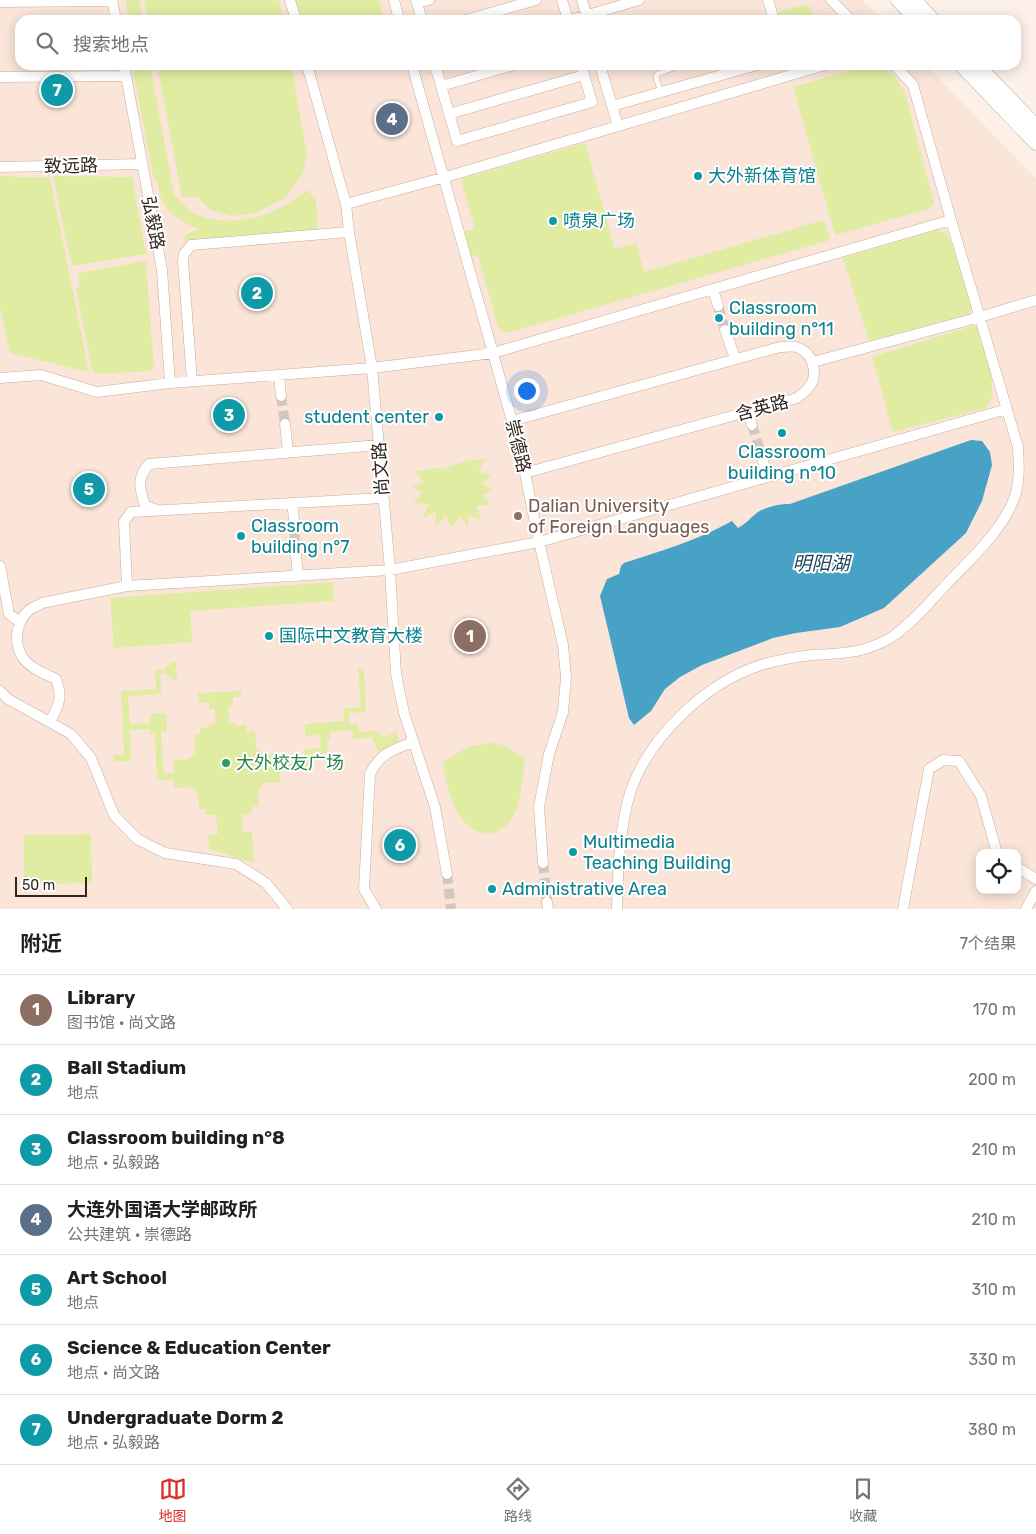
<!DOCTYPE html>
<html lang="zh">
<head>
<meta charset="utf-8">
<style>
  :root { --surface:#fff; --page:#f2f2f2; --text:#202124; --muted:#757577; --line:#e0e0e0; --accent:#d93025 }
  body { margin:0; font-family:Rubik,"Noto Sans SC",sans-serif; background:var(--page); color:var(--text) }
  .controls { position:absolute; right:15px; bottom:15px; display:grid; overflow:hidden; border-radius:10px; box-shadow:0 2px 12px #0003 }
  .controls button { width:45px; height:45px; display:grid; place-items:center; padding:0; border:0; border-bottom:1px solid var(--line); background:var(--surface); color:var(--text); font:25px sans-serif }
  .scale { position:absolute; left:15px; bottom:12px; width:72px; box-sizing:border-box; padding-left:5px; border:2px solid #30261f; border-top:0; font-size:14px; line-height:18px; white-space:nowrap; color:#30261f; -webkit-text-stroke:4px #fff; paint-order:stroke }
  .you { position:absolute; left:526px; top:390px; width:18px; height:18px; margin:-12px; border:4px solid #fff; border-radius:50%; background:#1a73e8; box-shadow:0 0 0 8px #1a73e833 }
  .badge { display:grid; place-items:center; width:32px; height:32px; border-radius:50%; background:var(--accent); color:#fff; font-size:16px; font-weight:700 }
  .pin { position:absolute; translate:-50% -50%; border:2px solid #fff; box-shadow:0 1px 5px #0006 }
  .list { margin:0; padding:0; list-style:none }
  h2 { display:flex; justify-content:space-between; align-items:center; height:65px; margin:0; padding:0 20px; font-size:21px }
  h2 small { font-size:16px; font-weight:400; color:var(--muted) }
  .list li { display:grid; grid-template-columns:32px 1fr auto; gap:15px; align-items:center; box-sizing:border-box; height:70px; padding:0 20px; border-top:1px solid var(--line) }
  .list b { display:block; font-size:19px; white-space:nowrap }
  .list p { margin:0; font-size:16px; white-space:nowrap; color:var(--muted) }
  .list em { font-size:16px; font-style:normal; color:var(--muted) }
  .icon { flex:none; width:28px; height:28px; fill:none; stroke:currentColor; stroke-width:2; stroke-linecap:round; stroke-linejoin:round }
  .map { position:relative; flex:none; width:1036px; height:909px; overflow:hidden }
  .search { position:absolute; background:var(--surface); box-shadow:0 2px 12px #0003; left:15px; right:15px; top:15px; height:55px; display:flex; align-items:center; gap:12px; box-sizing:border-box; padding:0 18px; border-radius:15px; color:var(--muted); font-size:19px }
  .sheet { height:555px; background:var(--surface) }
  nav { display:flex; justify-content:space-around; align-items:center; box-sizing:border-box; height:70px; border-top:1px solid var(--line); background:var(--surface); font-size:14px; color:var(--muted) }
  nav a { display:grid; justify-items:center; gap:2px }
  nav .on { color:var(--accent) }
  .map>svg:first-child { display:block }
</style>
</head>
<body>
<div class="map">
<svg width="1036" height="909" viewBox="0 0 1036 909">
  <rect width="100%" height="100%" fill="#fcf0e9"/>
  <!-- built -->
  <path fill="#fae5d8" fill-rule="evenodd" d="M0,0H863L883,20H20V65H926L1036,179V909H0ZM980,853H1017V890H980Z"/>
  <!-- green -->
  <path fill="#dfeca2" d="M127,0H140L142,20H124V18L129,17L126,7Z
    M144,0H278L280,4L283,20H148Z
    M295,0H379L384,20H301Z
    M805,5L809,6L815,20H777L776,13Z
    M132,65H150L174,194C181,202 189,212 200,216C236,229 280,214 307,190L316,199L318,231L185,242V235L199,229C184,223 167,214 161,198C159,193 159,187 158,182L154,181Z
    M157,65H291L307,155L302,174L286,197L256,213L231,216L211,210L197,197H182Z
    M870,65H880L894,76L905,93L934,204L928,209L835,235L793,87Z
    M585,143L615,249L636,243L644,272L824,220L830,240L507,333L498,327L478,255L469,257L462,232L475,229L461,179Z
    M0,176L50,178L89,372L10,353L0,306Z
    M53,176L132,177L146,254L72,266Z
    M937,230L948,234L972,308L969,314L869,341L843,258Z
    M146,261L154,369L150,371L100,374L93,373L76,288L80,287L78,273Z
    M976,325L992,377V397L986,408L893,432L872,357Z
    M485,459L478,472L492,474L482,484L493,490L482,495L491,505L476,506L482,520L468,515V527L459,516L451,528L446,516L435,526L436,512L422,519L429,504L413,503L423,493L411,487L424,482L415,472L432,468L442,469L470,460Z
    M333,582L334,601L190,611L192,642L114,648L110,598Z
    M170,662H176L177,680H172V676H167L166,673L160,674L161,694L128,696L130,724L150,723V714L166,713L167,731L161,732L164,773H174V760L188,759L195,753L194,735L200,734V728H209V724L216,723L215,709H209V702L199,703L198,693L241,691V697H233V707H228L229,723H235L236,726L246,725L247,732L255,731L256,748L266,754H278L279,764L305,762L304,750L321,748L320,735L305,736V724L344,721L343,709L361,707L358,668L364,670L366,712L349,713V725L358,724L359,732L379,731L383,738L396,732L399,741L378,751L372,737L353,739L352,730L330,732V740L327,741L328,753L310,755L311,768L280,771V782L265,783L258,790L259,806L252,807V814L242,815L243,832H252L254,863L209,849L208,835L218,834L216,815H206V809H199L198,793L189,787L174,788L173,780H157L155,734H151L150,729L130,730L131,761L114,762V755L124,754L121,691L156,689L155,670L166,669V666H170Z
    M493,743L505,746L525,758C523,776 522,798 514,815C510,823 501,832 491,833C457,836 447,789 443,763C461,749 471,745 493,743Z
    M91,834L92,883L24,884V835Z"/>
  <!-- water -->
  <path fill="#48a2c6" d="M971,440L982,441L990,452L992,465L982,501L966,533L884,608L840,627L796,633L773,638L702,665L680,677L665,689L651,711L634,725L629,718L600,596L607,579L619,574L621,566L624,563C661,551 698,540 732,521L738,528C746,524 751,517 758,512C769,506 779,504 790,504Z"/>
  <g fill="none" stroke-linecap="round" stroke-linejoin="round">
    <!-- street-tunnel -->
    <path stroke="#d3c8c1" stroke-width="10" stroke-dasharray="10 5" stroke-linecap="butt" d="M718,306L725,330
      M281,396L285,424
      M752,425L762,457
      M294,518L295,546
      M543,863L547,902
      M447,874L451,909"/>
    <!-- lane casing -->
    <g stroke="#c8ad9c" stroke-width="6">
      <path id="lane" d="M661,92L656,78L657,74L682,65"/>
    </g>
    <!-- street casing -->
    <g stroke="#c8ad9c" stroke-width="11">
      <path id="street" d="M112,0L116,20
        M290,0L296,20
        M394,0L399,20
        M416,0L422,20
        M562,0L568,20
        M582,0L588,20
        M768,0L774,20
        M831,0L851,20
        M0,2L112,1
        M417,3L429,0
        M466,20L536,0
        M571,20L639,0
        M124,65L162,270L170,383
        M307,65L346,204L349,232L372,368L390,570L396,674L404,713L435,807L447,874
        M412,65L512,421L525,473L539,542L563,645L566,677L563,712L549,754L539,807L543,863
        M435,65L457,141L592,102L581,65
        M600,65L618,126
        M0,77L126,76
        M441,86L514,65
        M612,106L757,65
        M449,114L584,75
        M0,167L142,164
        M346,204L442,178L825,65
        M713,289L718,306
        M725,330L735,358
        M813,362L980,317L1036,300
        M279,375L281,396
        M0,378L41,375L97,392L170,383L372,368L493,353L951,220
        M192,381L183,261L184,254L191,245L349,232
        M748,412L752,425
        M512,421L780,347C785,347 792,346 796,347C813,352 819,374 809,387C806,391 801,395 797,398L525,473
        M285,424L288,452
        M762,457L767,477
        M292,503L294,518
        M157,510L145,505C139,488 137,477 149,464L380,445
        M295,546L298,576
        M0,566L9,614L20,622
        M127,586L124,522L131,512L383,498
        M0,691L8,699L71,734L91,758L114,815L137,839L165,853L236,864L266,883L287,909
        M50,722C59,704 63,698 56,679C45,674 30,668 23,658C13,643 16,623 28,611C32,607 38,606 42,603L127,586L390,570L539,542L1007,409
        M1017,867L1036,879
        M547,902L548,909
        M376,909L364,889L370,774C380,753 393,750 413,742
        M617,909C618,870 619,831 630,793C648,738 705,683 761,665C778,660 795,657 812,655C829,654 848,654 865,649C873,646 885,642 892,637C912,623 928,604 944,587C969,560 1000,534 1014,499C1020,483 1019,464 1018,447L951,220L913,85L894,65
        M903,909L929,769L943,760L959,761L981,796L997,853
        M1026,909L1036,891"/>
    </g>
    <!-- secondary casing -->
    <g stroke="#c8ad9c" stroke-width="15">
      <path id="secondary" d="M898,0L917,20
        M914,0L933,20
        M961,65L1036,143
        M977,65L1036,126"/>
    </g>
    <!-- lane -->
    <use href="#lane" stroke="#fff" stroke-width="5"/>
    <!-- street -->
    <use href="#street" stroke="#fff" stroke-width="10"/>
    <!-- secondary -->
    <use href="#secondary" stroke="#fff" stroke-width="14"/>
  </g>
  <!-- markers -->
  <g fill="#0f9aa8" stroke="#fff" stroke-width="2">
    <circle cx="698" cy="176" r="5"/>
    <circle cx="553" cy="221" r="5"/>
    <circle cx="719" cy="318" r="5"/>
    <circle cx="439" cy="417" r="5"/>
    <circle cx="782" cy="433" r="5"/>
    <circle cx="241" cy="536" r="5"/>
    <circle cx="269" cy="636" r="5"/>
    <circle cx="573" cy="852" r="5"/>
    <circle cx="492" cy="889" r="5"/>
  </g>
  <circle fill="#8d6e63" stroke="#fff" stroke-width="2" cx="518" cy="516" r="5"/>
  <circle fill="#2e9e5b" stroke="#fff" stroke-width="2" cx="226" cy="763" r="5"/>
  <g text-anchor="middle" dominant-baseline="central" stroke-width="4" stroke-linejoin="round" paint-order="stroke">
    <!-- street labels -->
    <g font-size="18" fill="#30261f" stroke="#fff">
      <text transform="translate(71 166) rotate(-1)">致远路</text>
      <text transform="translate(153 223) rotate(79)">弘毅路</text>
      <text transform="translate(762 408) rotate(-15)">含英路</text>
      <text transform="translate(518 446) rotate(76)">崇德路</text>
      <text transform="translate(381 469) rotate(-94)">尚文路</text>
    </g>
    <!-- culture labels -->
    <g font-size="18" fill="#0d838f" stroke="#fff" text-anchor="start">
      <text x="708" y="176">大外新体育馆</text>
      <text x="563" y="221">喷泉广场</text>
      <text x="729" y="308">Classroom<tspan x="729" dy="21">building n°11</tspan></text>
      <text x="429" y="417" text-anchor="end">student center</text>
      <text x="782" y="452" text-anchor="middle">Classroom<tspan x="782" dy="21">building n°10</tspan></text>
      <text x="251" y="526">Classroom<tspan x="251" dy="21">building n°7</tspan></text>
      <text x="279" y="636">国际中文教育大楼</text>
      <text x="583" y="842">Multimedia<tspan x="583" dy="21">Teaching Building</tspan></text>
      <text x="502" y="889">Administrative Area</text>
    </g>
    <!-- education labels -->
    <g font-size="18" fill="#785e54" stroke="#fff" text-anchor="start">
      <text x="528" y="506">Dalian University<tspan x="528" dy="21">of Foreign Languages</tspan></text>
    </g>
    <!-- leisure labels -->
    <g font-size="18" fill="#27864d" stroke="#fff" text-anchor="start">
      <text x="236" y="763">大外校友广场</text>
    </g>
    <!-- water labels -->
    <g font-size="19" font-style="italic" fill="#204757" stroke="#fff">
      <text x="821" y="563">明阳湖</text>
    </g>
  </g>
</svg>
<div class="controls">
<button><svg class="icon" aria-label="locate" viewBox="0 0 24 24"><circle cx="12" cy="12" r="6"/><path d="M12 2v4M12 18v4M2 12h4M18 12h4"/></svg></button>
</div>
<div class="scale">50 m</div>
<div class="you"></div>
<div class="pin badge" style="left:470px;top:636px;background:#8d6e63">1</div>
<div class="pin badge" style="left:257px;top:293px;background:#0f9aa8">2</div>
<div class="pin badge" style="left:229px;top:415px;background:#0f9aa8">3</div>
<div class="pin badge" style="left:392px;top:119px;background:#5c6f8a">4</div>
<div class="pin badge" style="left:89px;top:489px;background:#0f9aa8">5</div>
<div class="pin badge" style="left:400px;top:845px;background:#0f9aa8">6</div>
<div class="pin badge" style="left:57px;top:90px;background:#0f9aa8">7</div>
<div class="search"><svg class="icon" aria-label="search" viewBox="0 0 24 24"><circle cx="10" cy="10" r="6"/><path d="M15 15l6 6"/></svg>搜索地点</div>
</div>
<section class="sheet">
<h2>附近<small>7个结果</small></h2>
<ul class="list">
<li><span class="badge" style="background:#8d6e63">1</span><div><b>Library</b><p>图书馆 · 尚文路</p></div><em>170 m</em></li>
<li><span class="badge" style="background:#0f9aa8">2</span><div><b>Ball Stadium</b><p>地点</p></div><em>200 m</em></li>
<li><span class="badge" style="background:#0f9aa8">3</span><div><b>Classroom building n°8</b><p>地点 · 弘毅路</p></div><em>210 m</em></li>
<li><span class="badge" style="background:#5c6f8a">4</span><div><b>大连外国语大学邮政所</b><p>公共建筑 · 崇德路</p></div><em>210 m</em></li>
<li><span class="badge" style="background:#0f9aa8">5</span><div><b>Art School</b><p>地点</p></div><em>310 m</em></li>
<li><span class="badge" style="background:#0f9aa8">6</span><div><b>Science &amp; Education Center</b><p>地点 · 尚文路</p></div><em>330 m</em></li>
<li><span class="badge" style="background:#0f9aa8">7</span><div><b>Undergraduate Dorm 2</b><p>地点 · 弘毅路</p></div><em>380 m</em></li>
</ul>
</section>
<nav>
<a class="on"><svg class="icon" aria-label="map" viewBox="0 0 24 24"><path d="M3 6l6-2 6 2 6-2v14l-6 2-6-2-6 2zM9 4v14M15 6v14"/></svg>地图</a>
<a><svg class="icon" aria-label="directions" viewBox="0 0 24 24"><path d="M12 3l9 9-9 9-9-9zM9 14v-3h6M13 9l2 2-2 2"/></svg>路线</a>
<a><svg class="icon" aria-label="saved" viewBox="0 0 24 24"><path d="M7 4h10v16l-5-4-5 4z"/></svg>收藏</a>
</nav>
</body>
</html>
